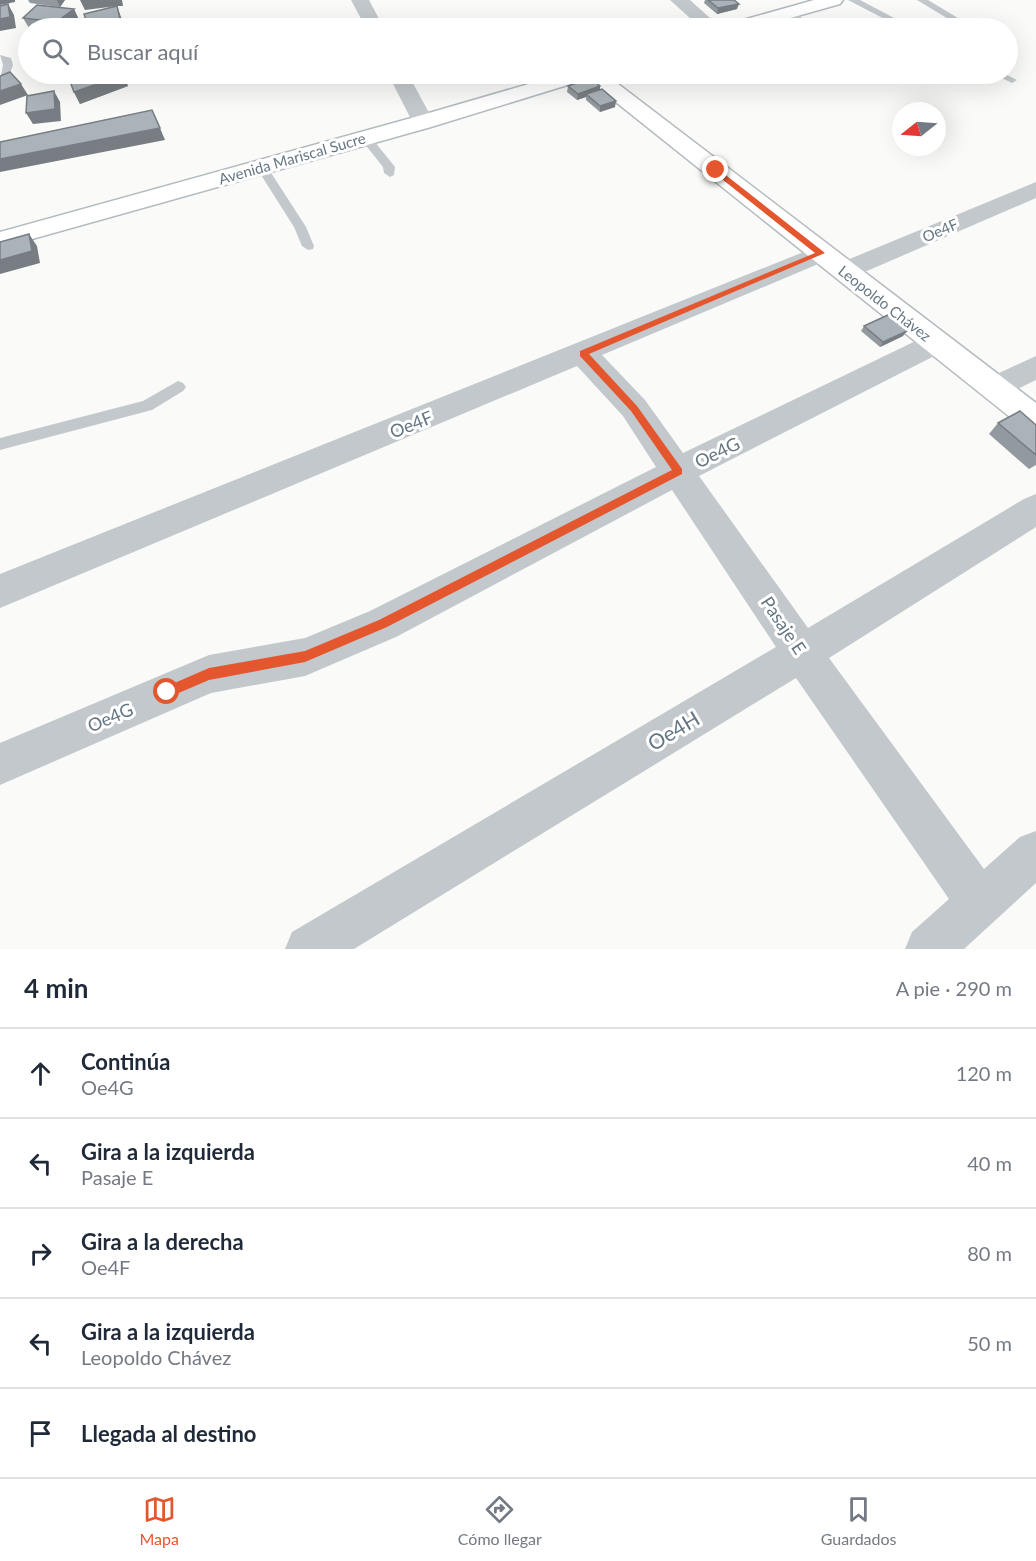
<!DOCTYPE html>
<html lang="es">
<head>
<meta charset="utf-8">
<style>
  :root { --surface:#fff; --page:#f2f2f3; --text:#1f2937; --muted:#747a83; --line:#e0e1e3; --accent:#e4572e }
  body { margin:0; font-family:Lato,sans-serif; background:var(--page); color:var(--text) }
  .compass { position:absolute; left:892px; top:102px; width:54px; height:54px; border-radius:50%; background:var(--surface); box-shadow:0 6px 24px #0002; rotate:253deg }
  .stop { position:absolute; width:18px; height:18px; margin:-14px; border:4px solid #e4572e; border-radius:50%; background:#fff }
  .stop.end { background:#e4572e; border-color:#fff; box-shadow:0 2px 6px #0008 }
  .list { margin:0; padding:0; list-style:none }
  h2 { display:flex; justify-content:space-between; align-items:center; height:78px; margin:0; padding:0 24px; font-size:26px }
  h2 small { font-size:20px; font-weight:400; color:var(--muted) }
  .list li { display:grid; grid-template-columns:39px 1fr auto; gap:18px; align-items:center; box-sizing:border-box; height:90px; padding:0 24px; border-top:2px solid var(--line) }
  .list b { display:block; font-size:22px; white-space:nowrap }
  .list p { margin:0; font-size:20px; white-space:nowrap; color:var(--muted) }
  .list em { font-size:20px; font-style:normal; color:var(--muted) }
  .icon { flex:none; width:33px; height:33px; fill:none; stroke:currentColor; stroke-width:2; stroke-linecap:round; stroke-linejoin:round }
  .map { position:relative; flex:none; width:1036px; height:949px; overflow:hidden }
  .search { position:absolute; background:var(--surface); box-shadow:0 6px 24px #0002; left:18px; right:18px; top:18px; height:66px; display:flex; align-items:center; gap:15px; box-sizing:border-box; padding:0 21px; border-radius:33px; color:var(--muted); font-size:22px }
  .sheet { height:528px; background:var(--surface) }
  nav { display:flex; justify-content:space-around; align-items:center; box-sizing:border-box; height:84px; border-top:2px solid var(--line); background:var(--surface); font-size:16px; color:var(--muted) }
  nav a { display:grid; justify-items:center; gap:3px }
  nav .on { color:var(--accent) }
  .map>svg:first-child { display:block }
</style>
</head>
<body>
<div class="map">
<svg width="1036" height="949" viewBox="0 0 1036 949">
  <rect width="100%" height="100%" fill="#fafaf8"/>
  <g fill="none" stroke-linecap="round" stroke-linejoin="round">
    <!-- secondary casing -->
    <g stroke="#b3babf" stroke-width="3">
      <path id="secondary" d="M814,0H843L840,4L755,28H727L729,24Z
        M563,74H605L1036,403V432L1025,429L587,79L431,127L0,248V232L415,117Z"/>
    </g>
    <!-- lane -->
    <path fill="#c3c8cc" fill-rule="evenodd" d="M848,0H860L913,28H902Z
      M917,0H928L963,21L955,23Z
      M790,10H796L808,28H800L788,12Z
      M0,55L11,58L13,65L9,76L0,80L3,65Z
      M993,74H1005L1017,80L1012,83Z
      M366,135L370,136L395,167L394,175L390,177L384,173L383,167L360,138Z
      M262,164L266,165L306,227L314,246L313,249L308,250L302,246L294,227L256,167Z
      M178,381L183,383L186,387L183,391L152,410L0,450V438L143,401Z"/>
    <!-- street -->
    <path fill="#c3c8cc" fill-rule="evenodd" d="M351,0H369L384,28H366Z
      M670,0H690L721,28H701Z
      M388,74H408L434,122L431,127L423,129L415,127Z
      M1036,182V198L853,277L844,280L835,277L831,271L835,265Z
      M821,245L830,247L834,253L830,259L602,355L645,400L683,453L926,336L936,333L946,336L950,343L946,350L699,476L808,628L1024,499L1036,494V527L829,658L984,869L1020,837L1036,831V883L964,949H905L912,932L949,899L796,678L354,949H285L292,932L776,647L672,490L396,637L305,676L211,693L0,785V743L209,655L305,638L370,611L656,467L623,416L577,366L0,608V574Z
      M1036,356V380L995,400L984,396L980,388L984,380Z"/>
    <!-- secondary -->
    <use href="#secondary" fill="#fff" fill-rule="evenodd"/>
  </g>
  <!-- wall -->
  <path fill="#929a9f" d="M28,0H65L60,7L30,3Z
    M705,0H734L737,9L717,14L704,3Z
    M74,9L79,20L67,28H29L23,18Z
    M58,74H121L123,75L128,86L80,104L74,92L70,80L66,82Z
    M568,86H600V90L615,107L600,112L586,100V97L577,100L567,92Z
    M864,326L903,336L880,347L861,331Z
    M998,423L1036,425V465L1029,469L989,434Z"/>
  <!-- shaded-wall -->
  <path fill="#777d82" d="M0,0H15V2L0,5Z
    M57,0H65L60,7Z
    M80,0H122L123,6H117L121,17L124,28H89L88,26L117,6L85,10Z
    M8,4L14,15L16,28L0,31V19Z
    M739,4L737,9L717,14L718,8Z
    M74,9L79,20L67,28H59L56,22Z
    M62,74H87L66,82Z
    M123,75L128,86L80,104L74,92Z
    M21,84L28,95L0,105V91Z
    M600,86V92L586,94V97L577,100L578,94Z
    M54,91L60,102L61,121L33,124L26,113Z
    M616,101L615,107L600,112V106Z
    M160,128L165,140L0,172V159Z
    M29,234L37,246L40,263L0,274V260Z
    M907,331L903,336L880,347L883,342Z"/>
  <!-- building -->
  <path fill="#aab3b9" stroke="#777d82" stroke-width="1.5" d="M708,0H734L739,4L718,8Z
    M8,4L10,17L0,19V6Z
    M37,5L74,9L56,22L23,18Z
    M117,6L120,19L88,26L84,14Z
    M10,72L21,84L0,91V76Z
    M86,74H121L123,75L74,92L69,79Z
    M590,78L600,86L578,94L568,86Z
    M602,89L616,101L600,106L586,94Z
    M54,91L55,109L26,113L27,96Z
    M152,110L160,128L0,159V142Z
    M29,234L32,251L0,260V242Z
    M888,315L907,331L883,342L864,326Z
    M1020,411L1036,425V455L998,423Z"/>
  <!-- route -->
  <path fill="#e4572e" d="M713,169H718L825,253L589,354L637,406L682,469V474L387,627L305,662L209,680L167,698L163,696V688L209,668L305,651L379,620L672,470L631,411L580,356V351L815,253L713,172Z"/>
  <g text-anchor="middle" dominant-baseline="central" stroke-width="6" stroke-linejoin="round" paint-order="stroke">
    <!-- far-street labels -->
    <g font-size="15" fill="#657683" stroke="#fff">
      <text transform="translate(292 158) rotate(-16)">Avenida Mariscal Sucre</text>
      <text transform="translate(940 230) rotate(-23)">Oe4F</text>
      <text transform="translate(885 303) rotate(38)">Leopoldo Chávez</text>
    </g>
    <!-- street labels -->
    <g font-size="18" fill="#657683" stroke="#fff">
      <text transform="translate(411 424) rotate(-22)">Oe4F</text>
      <text transform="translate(717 452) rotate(-26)">Oe4G</text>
      <text transform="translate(784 625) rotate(56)">Pasaje E</text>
      <text transform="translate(110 717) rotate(-23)">Oe4G</text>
    </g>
    <!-- near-street labels -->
    <g font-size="21" fill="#657683" stroke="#fff">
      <text transform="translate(673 730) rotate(-31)">Oe4H</text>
    </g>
  </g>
</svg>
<svg class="compass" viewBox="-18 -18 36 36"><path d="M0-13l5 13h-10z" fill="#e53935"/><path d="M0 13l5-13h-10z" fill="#747a83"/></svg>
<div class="stop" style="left:167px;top:692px"></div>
<div class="stop end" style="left:716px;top:170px"></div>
<div class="search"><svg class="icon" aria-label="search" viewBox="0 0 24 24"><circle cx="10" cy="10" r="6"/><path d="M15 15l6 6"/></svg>Buscar aquí</div>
</div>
<section class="sheet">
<h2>4 min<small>A pie · 290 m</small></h2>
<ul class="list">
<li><svg class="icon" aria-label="ahead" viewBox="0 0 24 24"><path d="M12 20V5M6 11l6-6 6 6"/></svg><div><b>Continúa</b><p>Oe4G</p></div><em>120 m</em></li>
<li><svg class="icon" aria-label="left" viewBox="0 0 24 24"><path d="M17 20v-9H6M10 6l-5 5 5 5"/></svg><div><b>Gira a la izquierda</b><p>Pasaje E</p></div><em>40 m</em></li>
<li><svg class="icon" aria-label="right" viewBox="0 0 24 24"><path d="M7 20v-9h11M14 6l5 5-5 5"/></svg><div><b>Gira a la derecha</b><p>Oe4F</p></div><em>80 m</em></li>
<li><svg class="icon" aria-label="left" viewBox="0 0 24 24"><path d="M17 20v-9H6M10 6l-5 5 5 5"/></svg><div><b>Gira a la izquierda</b><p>Leopoldo Chávez</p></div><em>50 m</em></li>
<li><svg class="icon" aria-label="arrive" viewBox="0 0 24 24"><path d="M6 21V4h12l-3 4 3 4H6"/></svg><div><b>Llegada al destino</b></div></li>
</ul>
</section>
<nav>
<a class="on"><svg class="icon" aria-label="map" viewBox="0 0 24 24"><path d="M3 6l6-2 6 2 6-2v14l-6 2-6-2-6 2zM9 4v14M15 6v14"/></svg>Mapa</a>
<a><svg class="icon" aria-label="directions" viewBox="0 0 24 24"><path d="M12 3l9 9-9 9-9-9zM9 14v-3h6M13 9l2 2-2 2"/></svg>Cómo llegar</a>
<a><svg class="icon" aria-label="saved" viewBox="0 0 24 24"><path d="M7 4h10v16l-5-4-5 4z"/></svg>Guardados</a>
</nav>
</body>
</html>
